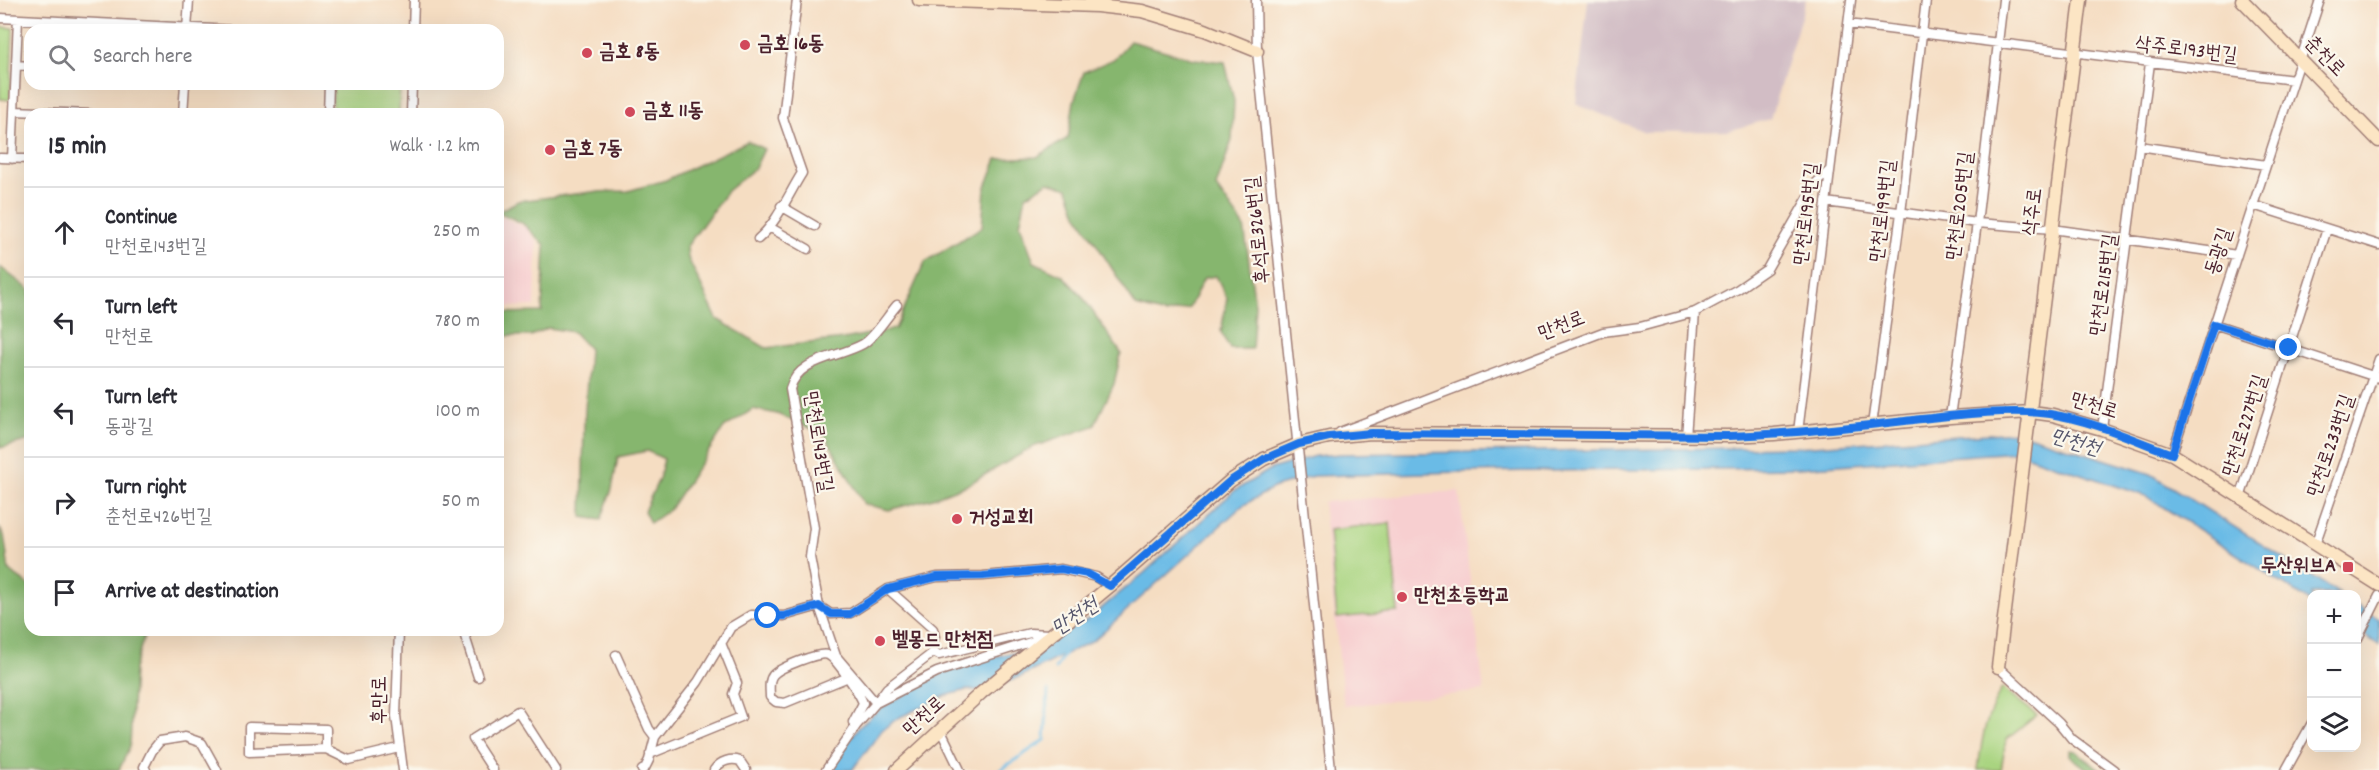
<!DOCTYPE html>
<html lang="en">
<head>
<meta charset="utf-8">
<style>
  :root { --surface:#fff; --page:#f2f2f3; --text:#2b2b33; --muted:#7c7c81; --line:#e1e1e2 }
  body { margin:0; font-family:Dekko,"Poor Story",sans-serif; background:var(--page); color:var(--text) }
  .controls { position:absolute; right:18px; bottom:18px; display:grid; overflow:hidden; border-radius:12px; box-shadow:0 6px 24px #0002 }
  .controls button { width:54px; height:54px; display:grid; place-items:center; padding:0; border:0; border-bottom:2px solid var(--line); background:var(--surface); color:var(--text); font:30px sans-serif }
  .stop { position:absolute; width:18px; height:18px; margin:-14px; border:4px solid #1a73e8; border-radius:50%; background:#fff }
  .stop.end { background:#1a73e8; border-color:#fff; box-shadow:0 2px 6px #0008 }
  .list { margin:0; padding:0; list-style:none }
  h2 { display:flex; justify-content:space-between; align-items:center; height:78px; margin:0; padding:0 24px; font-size:26px }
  h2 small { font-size:20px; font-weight:400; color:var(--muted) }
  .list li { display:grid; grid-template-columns:39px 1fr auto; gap:18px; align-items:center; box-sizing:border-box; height:90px; padding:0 24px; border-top:2px solid var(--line) }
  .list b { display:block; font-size:22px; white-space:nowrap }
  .list p { margin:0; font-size:20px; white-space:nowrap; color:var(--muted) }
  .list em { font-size:20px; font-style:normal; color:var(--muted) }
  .icon { flex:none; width:33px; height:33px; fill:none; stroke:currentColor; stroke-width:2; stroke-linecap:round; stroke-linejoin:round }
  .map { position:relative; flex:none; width:2379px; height:770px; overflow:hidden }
  .search { position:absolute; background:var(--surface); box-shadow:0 6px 24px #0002; left:24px; top:24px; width:480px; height:66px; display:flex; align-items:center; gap:15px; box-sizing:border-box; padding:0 21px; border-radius:18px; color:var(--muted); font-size:22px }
  .panel { position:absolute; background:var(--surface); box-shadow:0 6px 24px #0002; left:24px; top:108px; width:480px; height:528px; border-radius:18px }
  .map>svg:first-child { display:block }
</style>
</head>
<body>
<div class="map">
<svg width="2379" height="770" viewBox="0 0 2379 770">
  <rect width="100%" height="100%" fill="#fbf7ec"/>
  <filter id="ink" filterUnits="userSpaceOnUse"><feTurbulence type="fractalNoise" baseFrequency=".0167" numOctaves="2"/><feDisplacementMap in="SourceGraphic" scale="12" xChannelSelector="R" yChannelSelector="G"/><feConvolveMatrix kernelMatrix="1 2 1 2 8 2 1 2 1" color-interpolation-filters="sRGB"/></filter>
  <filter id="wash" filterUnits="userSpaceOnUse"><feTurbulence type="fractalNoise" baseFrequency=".008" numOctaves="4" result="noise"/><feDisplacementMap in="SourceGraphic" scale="24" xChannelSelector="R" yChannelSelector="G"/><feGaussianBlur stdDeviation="1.35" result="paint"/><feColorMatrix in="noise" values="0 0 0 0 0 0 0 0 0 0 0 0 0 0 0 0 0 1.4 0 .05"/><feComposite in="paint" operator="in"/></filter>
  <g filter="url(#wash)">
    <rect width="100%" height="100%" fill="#f5ddc2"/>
    <!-- built -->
    <path fill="#f7cfd0" d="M502,217L526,228L537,242L535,306L498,307V218Z
      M1459,491L1484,691L1344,706L1323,502Z"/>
    <!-- industrial -->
    <path fill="#d2bdc5" d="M1588,0H1806L1770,119L1728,131L1645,132L1576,104Z"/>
    <!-- green -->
    <path fill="#a9d480" stroke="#7a7a56" stroke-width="1.5" d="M0,27L13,28L10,100L0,99Z
      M333,84H400L399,114H332Z
      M1390,523L1398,612L1337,618L1329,530Z
      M2002,688L2037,715L2006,740L2001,770H1978C1982,736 1985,719 2002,688Z"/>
    <!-- forest -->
    <path fill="#86b66e" stroke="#686a4c" stroke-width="1.5" d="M1130,41L1194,59L1225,62L1234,101L1232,140L1216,187L1244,226L1255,305L1252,349H1230L1221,332L1227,298L1216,276L1204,278L1189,308L1165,314L1136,306L1077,214L1068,188L1048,182L1026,196L1020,224L1034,262L1062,275L1082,296L1121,353L1114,384L1094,426L1033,447L967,485L933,498L889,510L864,504L824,434L777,414L753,409L724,428L670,509L650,523L644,511L659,479L664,459L647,451L618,457L612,489L601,520L582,517L584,426L589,349L573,332L548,328L531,336H498V313L542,312L545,245L522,223L498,212L518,201L592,192L628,191L666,180L748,141L764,149L755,168L727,191L687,246L688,258L717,319L766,348L844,339L895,329L925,262L982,227L985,189L997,159L1037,157L1068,138L1074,101L1084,72L1114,59Z
      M0,267L30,290V440L0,448Z
      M0,529L4,535L9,571L30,586V630H146L134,669L130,746L119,770H99L65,765L52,770H0Z
      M2070,750L2076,751L2101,770H2088L2070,756Z"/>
    <!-- water -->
    <path fill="#6bbbe6" stroke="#5a6d88" stroke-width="1.5" d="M2018,432L2151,474L2340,594H2312L2311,602L2146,496L2016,452L1798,468L1463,472L1313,476L1275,487L1242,506L1094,640L1022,676L983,690H966L945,696L898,718L882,730L852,770H829L858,728L881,708L939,674L991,657L1015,653L1087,620L1144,573L1234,491L1271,469L1315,456L1341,454L1797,447Z
      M2356,605L2379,619V645L2357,630Z"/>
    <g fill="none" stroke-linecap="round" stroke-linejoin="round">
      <!-- stream -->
      <path stroke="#6bbbe6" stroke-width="3" d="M1055,669L1065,653
        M1000,770L1045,740L1048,691"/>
    </g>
  </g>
  <g filter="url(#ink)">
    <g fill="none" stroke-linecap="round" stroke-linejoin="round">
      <!-- street casing -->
      <g stroke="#a07e76" stroke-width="11">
        <path id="street" d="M1256,0L1257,51L1331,770
          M0,18L234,30
          M1848,24L2294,80
          M187,30L189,0
          M413,30L414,0
          M16,65L30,66
          M14,111L90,114
          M183,114L185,84
          M328,114L329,84
          M411,114L412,84
          M2139,146L2266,165
          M0,158L30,159
          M12,159L18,19
          M1826,202L1977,223L2052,229L2237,255
          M2253,205L2379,245
          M781,206L815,226
          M771,228L808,249
          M758,239C777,223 788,195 802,173L783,118L797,0
          M2214,324L2379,378
          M1950,417L1977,223L2003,0
          M1872,425L1901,213L1926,0
          M2102,429L2150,63
          M1340,432L1603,332L1640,327L1695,312L1738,289L1767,269L1817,182L1829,171
          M1798,432L1851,0
          M1686,437L1695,312
          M2172,454L2320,0
          M2240,498L2327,229
          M2315,545L2379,359
          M888,589L933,629L935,637L932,646L934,652L939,655L1030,633L1050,634
          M819,606L831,614L851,613L888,589L937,577L983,576L1061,569L1096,577L1110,586
          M399,630L396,716L403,770
          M463,630L478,677
          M2356,642L2379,596
          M616,655L649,729L655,737
          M1998,667L2059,723L2072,739L2114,770
          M846,678L785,703L776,702L770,697C770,690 768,681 773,675C779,668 820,651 828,655C836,658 860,694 863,703L853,722
          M878,700L887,688L934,652
          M876,703L937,672L1046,637
          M940,729L960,770
          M326,749L249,752V727L326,729V749L349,760L399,748
          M650,754L741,717L733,694L737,683L721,643
          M146,770L144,767L152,751L160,741L185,737L202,743L217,770
          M493,770L473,739L518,711L556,770
          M642,770L645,768L649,760L655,737L698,682L731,627L751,615L784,616L819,606
          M714,770C720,761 731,758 740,761L746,770
          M826,770L856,726L876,703L836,656L819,606L810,557L814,528L790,389C798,358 838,358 863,344C874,338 888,315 897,305
          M2286,770L2312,723"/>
      </g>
      <!-- secondary casing -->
      <g stroke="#a07e76" stroke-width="15">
        <path id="secondary" d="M919,0L1097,6L1142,11L1205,30L1257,51
          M2242,0L2379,141
          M1998,667L2081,0
          M897,770L981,693L1110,586L1230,481L1264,459L1299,444L1329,437L1371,433L1728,436L1774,434L1950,417L2031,412L2053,415L2102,429L2172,454L2379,585"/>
      </g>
      <!-- street -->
      <use href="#street" stroke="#fff" stroke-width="8"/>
      <!-- secondary -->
      <use href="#secondary" stroke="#fce5c4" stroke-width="12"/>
    </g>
  </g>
  <g fill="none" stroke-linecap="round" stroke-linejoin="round" filter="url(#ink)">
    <!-- route -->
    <path stroke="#1a73e8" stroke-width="8" d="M768,616H784L819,606L831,614H850L888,589L937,577L983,576L1061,569L1088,574L1110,586L1230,481L1264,459L1299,444L1329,437L1371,433L1728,436C1787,434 1846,428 1905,421C1950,416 2006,408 2050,414C2090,420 2134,440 2172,454L2214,324L2289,348"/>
  </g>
  <!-- markers -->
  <g fill="#d1495b" stroke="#fbf7ec" stroke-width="2">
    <circle cx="745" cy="45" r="6"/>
    <circle cx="587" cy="53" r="6"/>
    <circle cx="630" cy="112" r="6"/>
    <circle cx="550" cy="150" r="6"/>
    <circle cx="957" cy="519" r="6"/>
    <rect x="2342" y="561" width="12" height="12" rx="3"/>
    <circle cx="1402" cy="597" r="6"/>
    <circle cx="880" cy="641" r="6"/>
  </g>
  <g text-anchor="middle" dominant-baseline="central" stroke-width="4.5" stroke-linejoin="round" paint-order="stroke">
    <!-- poi labels -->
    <g font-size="20" font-weight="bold" fill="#4a1f2b" stroke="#fbf7ec" text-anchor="start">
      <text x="757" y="45">금호 16동</text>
      <text x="599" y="53">금호 8동</text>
      <text x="642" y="112">금호 11동</text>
      <text x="562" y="150">금호 7동</text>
      <text x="969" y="519">거성교회</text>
      <text x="2336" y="567" text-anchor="end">두산위브A</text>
      <text x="1414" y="597">만천초등학교</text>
      <text x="892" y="641">벨몽드 만천점</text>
    </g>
    <!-- street labels -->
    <g font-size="20" fill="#4a1f2b" stroke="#fbf7ec">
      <text transform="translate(2186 51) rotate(7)">삭주로193번길</text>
      <text transform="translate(2324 57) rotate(46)">춘천로</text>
      <text transform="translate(1961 206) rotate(-83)">만천로205번길</text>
      <text transform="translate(1884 211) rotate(-83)">만천로199번길</text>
      <text transform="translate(2034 212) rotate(-83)">삭주로</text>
      <text transform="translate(1808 214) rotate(-83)">만천로195번길</text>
      <text transform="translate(1259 230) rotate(-96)">후석로326번길</text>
      <text transform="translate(2220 252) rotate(-72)">동광길</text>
      <text transform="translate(2105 285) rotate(-82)">만천로215번길</text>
      <text transform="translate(1562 327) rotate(-21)">만천로</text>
      <text transform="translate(2094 407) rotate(17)">만천로</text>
      <text transform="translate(2246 426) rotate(-72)">만천로227번길</text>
      <text transform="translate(817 442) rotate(81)">만천로143번길</text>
      <text transform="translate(2332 446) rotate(-71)">만천로233번길</text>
      <text transform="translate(381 700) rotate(-90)">후만로</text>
      <text transform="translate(925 717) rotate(-42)">만천로</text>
    </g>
    <!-- water labels -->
    <g font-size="21" font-style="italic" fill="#56566c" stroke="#fbf7ec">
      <text transform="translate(2075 444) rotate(16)">만천천</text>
      <text transform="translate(1076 618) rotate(-33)">만천천</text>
    </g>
  </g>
</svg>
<div class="controls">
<button>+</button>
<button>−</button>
<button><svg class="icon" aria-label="layers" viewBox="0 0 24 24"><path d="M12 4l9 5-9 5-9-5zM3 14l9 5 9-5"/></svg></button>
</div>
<div class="stop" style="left:768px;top:616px"></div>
<div class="stop end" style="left:2289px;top:348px"></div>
<div class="search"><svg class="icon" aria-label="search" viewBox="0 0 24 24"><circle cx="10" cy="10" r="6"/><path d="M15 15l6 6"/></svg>Search here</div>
<section class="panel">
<h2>15 min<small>Walk · 1.2 km</small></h2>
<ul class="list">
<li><svg class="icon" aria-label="ahead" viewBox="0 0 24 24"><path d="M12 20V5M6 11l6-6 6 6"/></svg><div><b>Continue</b><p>만천로143번길</p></div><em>250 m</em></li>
<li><svg class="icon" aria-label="left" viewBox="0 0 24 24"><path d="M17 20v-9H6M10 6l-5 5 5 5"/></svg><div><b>Turn left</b><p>만천로</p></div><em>780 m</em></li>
<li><svg class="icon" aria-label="left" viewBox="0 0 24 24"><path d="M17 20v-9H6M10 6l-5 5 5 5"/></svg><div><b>Turn left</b><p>동광길</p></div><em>100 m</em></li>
<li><svg class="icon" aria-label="right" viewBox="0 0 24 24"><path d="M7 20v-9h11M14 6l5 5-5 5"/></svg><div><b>Turn right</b><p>춘천로426번길</p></div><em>50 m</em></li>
<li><svg class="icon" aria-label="arrive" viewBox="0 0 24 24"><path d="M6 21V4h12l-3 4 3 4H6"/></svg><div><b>Arrive at destination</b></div></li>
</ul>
</section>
</div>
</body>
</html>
